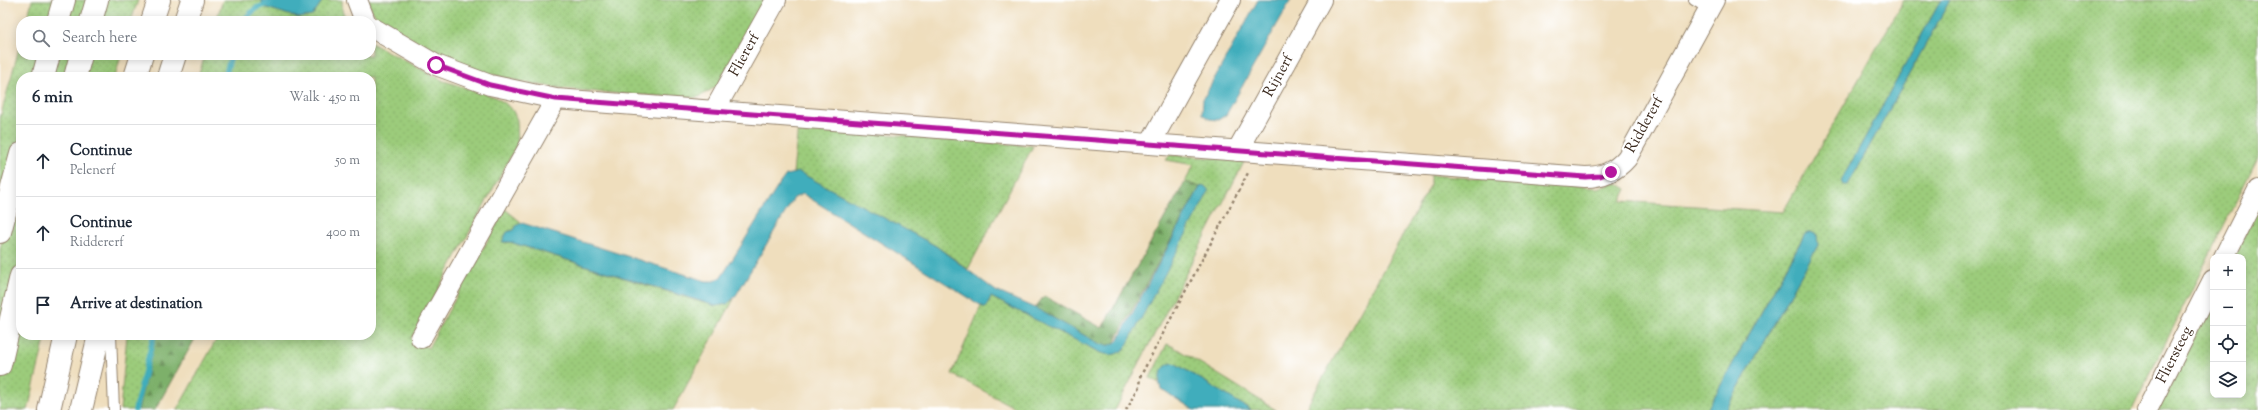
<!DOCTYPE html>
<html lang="en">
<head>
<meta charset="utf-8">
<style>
  :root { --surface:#fff; --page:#f6f6f7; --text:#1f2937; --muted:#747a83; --line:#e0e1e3 }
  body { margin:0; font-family:"Sorts Mill Goudy",serif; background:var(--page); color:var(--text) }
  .controls { position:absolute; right:12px; bottom:12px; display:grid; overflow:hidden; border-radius:8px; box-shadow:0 2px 10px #0003 }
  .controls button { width:36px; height:36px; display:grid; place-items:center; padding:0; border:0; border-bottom:1px solid var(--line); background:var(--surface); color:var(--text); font:20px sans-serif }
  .stop { position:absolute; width:12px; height:12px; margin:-9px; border:3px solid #b5179e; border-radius:50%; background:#fff }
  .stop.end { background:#b5179e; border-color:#fff; box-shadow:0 1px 4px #0008 }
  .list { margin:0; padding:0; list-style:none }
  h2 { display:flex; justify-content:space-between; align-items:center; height:52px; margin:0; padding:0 16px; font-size:17px }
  h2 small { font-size:13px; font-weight:400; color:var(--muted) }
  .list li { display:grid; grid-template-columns:26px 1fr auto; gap:12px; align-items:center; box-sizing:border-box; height:72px; padding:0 16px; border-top:1px solid var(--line) }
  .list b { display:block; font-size:15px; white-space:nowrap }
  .list p { margin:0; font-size:13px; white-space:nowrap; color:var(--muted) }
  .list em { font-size:13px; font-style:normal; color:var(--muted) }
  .icon { flex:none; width:22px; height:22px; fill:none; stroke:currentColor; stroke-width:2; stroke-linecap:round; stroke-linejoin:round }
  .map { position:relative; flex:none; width:2258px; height:410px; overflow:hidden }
  .search { position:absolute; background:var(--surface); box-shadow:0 2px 10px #0003; left:16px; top:16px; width:360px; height:44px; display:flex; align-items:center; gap:10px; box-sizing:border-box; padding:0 14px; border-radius:16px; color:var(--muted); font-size:15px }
  .panel { position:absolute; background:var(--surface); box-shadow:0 2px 10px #0003; left:16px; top:72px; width:360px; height:268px; border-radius:16px }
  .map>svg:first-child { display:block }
</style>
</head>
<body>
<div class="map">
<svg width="2258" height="410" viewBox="0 0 2258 410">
  <defs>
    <pattern id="grass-dots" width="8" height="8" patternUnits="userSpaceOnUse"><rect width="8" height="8" fill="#9ccc7b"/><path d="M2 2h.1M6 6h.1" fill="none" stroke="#87af6a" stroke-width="1.8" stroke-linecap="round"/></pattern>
    <pattern id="forest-firs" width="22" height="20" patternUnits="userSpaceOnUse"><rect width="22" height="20" fill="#7db06b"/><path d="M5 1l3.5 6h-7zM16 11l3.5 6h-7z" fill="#688f57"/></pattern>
  </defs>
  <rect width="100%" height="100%" fill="#fff"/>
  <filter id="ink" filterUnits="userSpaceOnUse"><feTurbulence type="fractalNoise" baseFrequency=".025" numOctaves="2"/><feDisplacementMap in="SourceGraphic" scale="8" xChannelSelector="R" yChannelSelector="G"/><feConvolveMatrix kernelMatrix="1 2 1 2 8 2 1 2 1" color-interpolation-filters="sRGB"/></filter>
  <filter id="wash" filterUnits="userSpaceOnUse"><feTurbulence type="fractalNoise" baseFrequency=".012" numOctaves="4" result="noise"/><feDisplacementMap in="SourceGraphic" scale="16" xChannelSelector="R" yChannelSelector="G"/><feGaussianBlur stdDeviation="0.9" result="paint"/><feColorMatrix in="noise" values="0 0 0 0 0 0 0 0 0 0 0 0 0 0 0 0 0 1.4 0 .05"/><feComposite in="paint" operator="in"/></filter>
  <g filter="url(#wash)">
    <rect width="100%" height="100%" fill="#efdebd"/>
    <!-- grass -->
    <path fill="url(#grass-dots)" stroke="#6c7b4c" d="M32,0H58L52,21H27Z
      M68,0H91L85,21H63Z
      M102,0H138L131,21H96Z
      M223,0H261L264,7L299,18L312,16L323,0H342V10L347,21H216Z
      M367,0H765L717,86L699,97L688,98C588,91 503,92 412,41C391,29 376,24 367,0Z
      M1904,0H1941L1841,181L1848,185L1950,0H2258V157L2132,410H1726L1818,245L1817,235L1811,232L1804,235L1707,410H1305L1430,186V175L1597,188L1617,183L1627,189L1621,201L1783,212Z
      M21,41V55H43L37,77H21V133L0,211V118Z
      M371,43L444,81L495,97L505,103L513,111L517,120L518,143L411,339L428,348L505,209L522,223L517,225L514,230L509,231L505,243L510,242L704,303L731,301L734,299L673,410H177L219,335H371V77H198L205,55H371Z
      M53,55H76L69,77H47Z
      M86,55H121L115,77H80Z
      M798,127L1033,146L968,269L936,246L799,172L793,173Z
      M1170,155L1243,160L1244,162L1115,410H1019L952,374L981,306L985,308L991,297L1101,353L1116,354L1205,186L1200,187L1185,182L1194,165L1166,160Z
      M21,170V253L0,338V249Z
      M2258,207V410H2158L2213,299V395H2243V257H2234Z
      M21,297V335H46L28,410H0V384Z
      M127,335H156L138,410H120Z
      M1167,344L1174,347L1276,410H1251L1176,364L1160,376L1159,383L1150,378Z"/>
    <!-- forest -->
    <path fill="url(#forest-firs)" stroke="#5c6d44" d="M1185,182L1200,187L1114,343L1107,346L1100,344L1035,308L1044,296L1102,328Z
      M156,335H197L155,410H138Z"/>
    <!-- water -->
    <path fill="#3fadbc" stroke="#3d6c6d" d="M261,0H323L312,16L299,18L264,7Z
      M1258,0H1291L1226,115L1218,120L1209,119L1202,114L1203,99Z
      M1941,0H1950L1848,185H1843L1841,181Z
      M799,172L936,246L996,291L1039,310L1100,344C1108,346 1112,346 1118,340L1200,187L1205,186L1209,191L1126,347C1119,355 1111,356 1101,353L991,297L985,308L803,194L794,198L735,297L727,304L716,306L510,242H502L507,232L514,230L517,225L522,223L706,281H714L722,276L780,183L786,175Z
      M1811,232L1817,235L1818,245L1726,410H1707L1805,234Z
      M1172,363L1176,364L1251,410H1194L1161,389C1157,379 1161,366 1172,363Z"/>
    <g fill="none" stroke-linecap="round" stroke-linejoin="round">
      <!-- stream -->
      <path stroke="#3fadbc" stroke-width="5.5" d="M243,21L256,8L268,4
        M225,77L231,55
        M135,410L154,335"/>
    </g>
  </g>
  <g filter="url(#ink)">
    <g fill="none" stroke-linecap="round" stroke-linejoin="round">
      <!-- service casing -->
      <g stroke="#95846e" stroke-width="12">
        <path id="service" d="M1694,0L1709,9
          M111,335L114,410"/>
      </g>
      <!-- minor casing -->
      <g stroke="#95846e" stroke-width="22">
        <path id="minor" d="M357,0L365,21
          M371,27L436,65L490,85L556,99L1585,177C1602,177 1615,172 1627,158L1714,0
          M714,111L776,0
          M1150,144L1230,0
          M1237,151L1321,0
          M2224,257L2258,190
          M421,338L556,99
          M2147,410L2213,280"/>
      </g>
      <!-- secondary casing -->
      <g stroke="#95846e" stroke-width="24">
        <path id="secondary" d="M58,21L64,0
          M91,21L97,0
          M43,77L49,55
          M75,77L81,55
          M0,232L21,154
          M0,365L21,276"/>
      </g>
      <!-- motorway casing -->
      <g stroke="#95846e" stroke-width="24">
        <path id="motorway" d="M152,21L159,0
          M185,21L192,0
          M135,77L142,55
          M168,77L175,55
          M49,410L66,335
          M81,410L99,335"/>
      </g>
      <!-- path -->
      <path stroke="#95846e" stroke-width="2.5" stroke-dasharray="3 3" stroke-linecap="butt" d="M1126,410L1139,387L1140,377L1249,171"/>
      <!-- service -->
      <use href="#service" stroke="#fff" stroke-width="10"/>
      <!-- minor -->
      <use href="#minor" stroke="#fff" stroke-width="20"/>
      <!-- secondary -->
      <use href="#secondary" stroke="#fff" stroke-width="22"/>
      <!-- motorway -->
      <use href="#motorway" stroke="#fff" stroke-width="22"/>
    </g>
  </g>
  <g fill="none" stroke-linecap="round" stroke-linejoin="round" filter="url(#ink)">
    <!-- route -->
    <path stroke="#b5179e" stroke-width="5" d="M436,65L490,85L556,99L1585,177L1600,176L1611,172"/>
  </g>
  <g text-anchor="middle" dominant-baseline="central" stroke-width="4" stroke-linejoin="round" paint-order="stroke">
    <!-- street labels -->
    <g font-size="15" fill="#3b2a1e" stroke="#fff">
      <text transform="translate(745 55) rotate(-61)">Fliererf</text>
      <text transform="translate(1279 76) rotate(-61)">Rijnerf</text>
      <text transform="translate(1645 125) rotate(-61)">Riddererf</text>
      <text transform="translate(2175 355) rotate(-63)">Fliersteeg</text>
    </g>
  </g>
</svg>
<div class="controls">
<button>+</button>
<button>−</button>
<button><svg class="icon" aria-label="locate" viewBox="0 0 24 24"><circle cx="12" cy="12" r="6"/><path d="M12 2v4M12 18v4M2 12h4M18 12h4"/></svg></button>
<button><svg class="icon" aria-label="layers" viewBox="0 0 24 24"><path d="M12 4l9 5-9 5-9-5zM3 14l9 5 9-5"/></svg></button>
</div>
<div class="stop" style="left:436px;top:65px"></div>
<div class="stop end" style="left:1611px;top:172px"></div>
<div class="search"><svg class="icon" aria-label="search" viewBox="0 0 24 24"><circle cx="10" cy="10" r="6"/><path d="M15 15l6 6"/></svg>Search here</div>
<section class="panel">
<h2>6 min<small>Walk · 450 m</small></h2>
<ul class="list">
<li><svg class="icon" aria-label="ahead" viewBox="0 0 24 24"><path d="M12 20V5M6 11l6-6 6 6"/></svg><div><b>Continue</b><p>Pelenerf</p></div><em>50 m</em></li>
<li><svg class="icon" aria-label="ahead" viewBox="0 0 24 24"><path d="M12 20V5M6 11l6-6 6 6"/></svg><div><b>Continue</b><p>Riddererf</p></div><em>400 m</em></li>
<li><svg class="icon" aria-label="arrive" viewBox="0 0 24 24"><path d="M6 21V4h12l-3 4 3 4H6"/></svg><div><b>Arrive at destination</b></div></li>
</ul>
</section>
</div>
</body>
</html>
